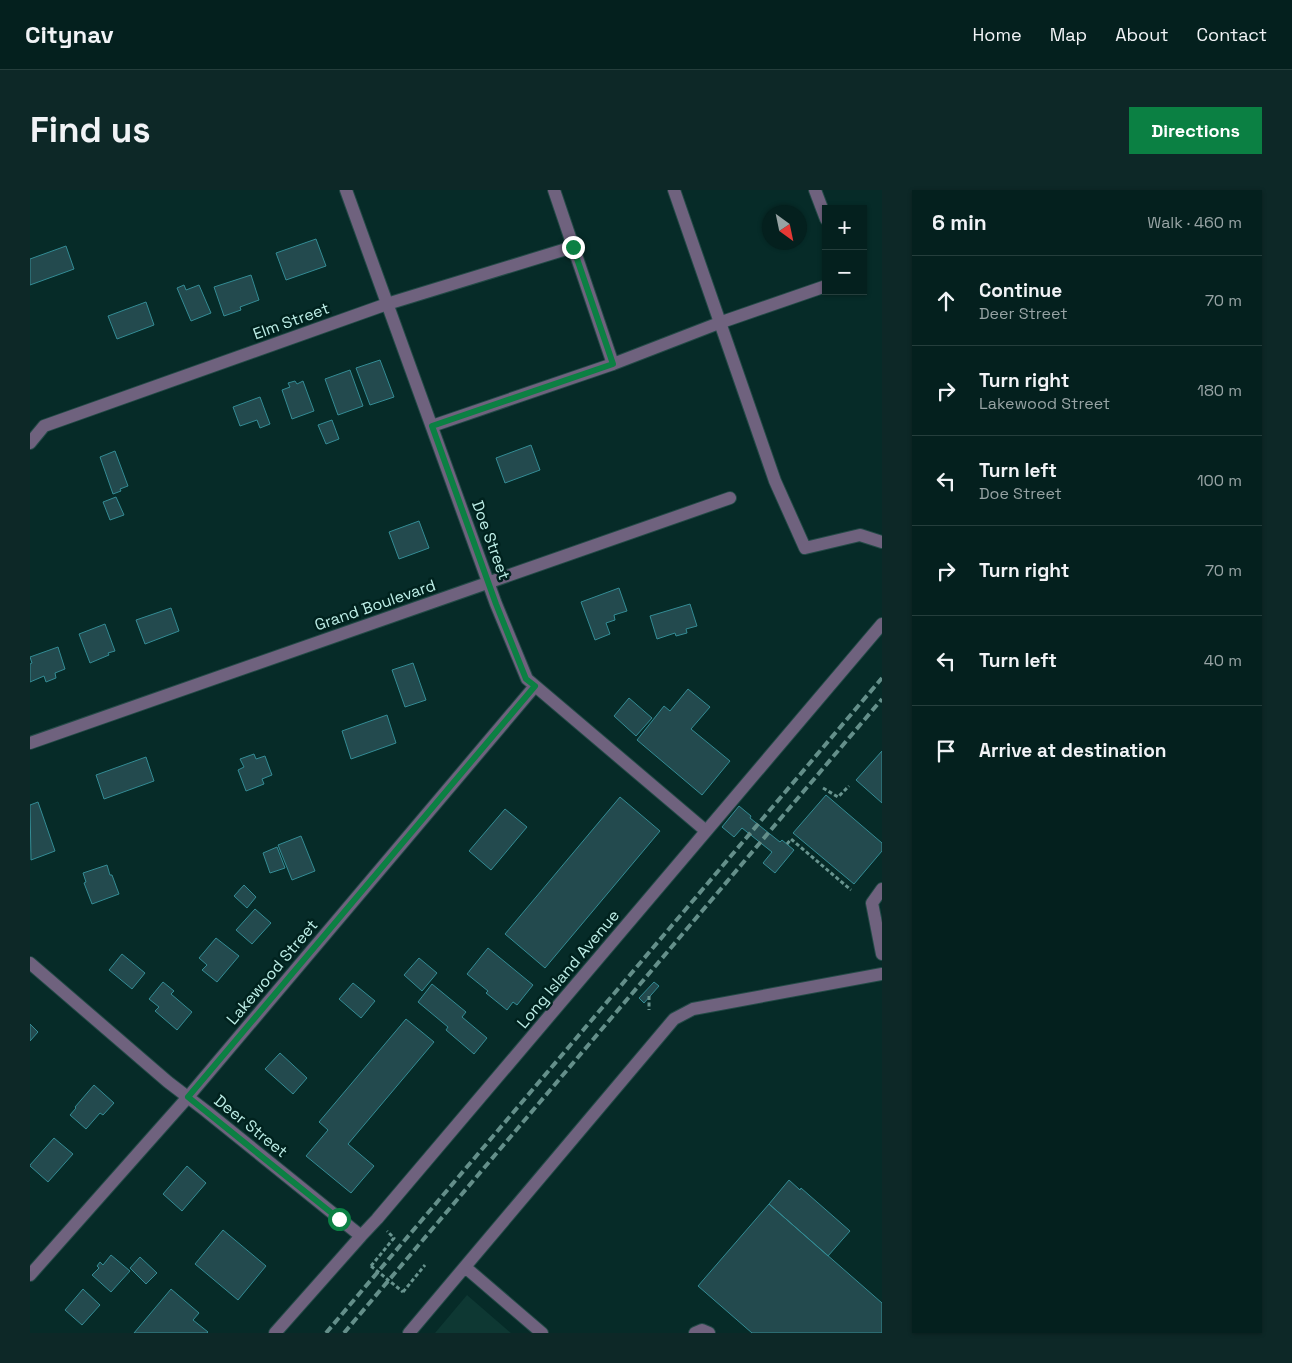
<!DOCTYPE html>
<html lang="en">
<head>
<meta charset="utf-8">
<style>
  :root { --surface:#04201e; --page:#0d2827; --text:#f1f3f6; --muted:#97a3a4; --line:#253e3c; --accent:#0b8043 }
  body { margin:0; font-family:"Space Grotesk",sans-serif; background:var(--page); color:var(--text) }
  .controls { position:absolute; right:15px; top:15px; display:grid; overflow:hidden; border-radius:0px; box-shadow:0 1px 4px #0004 }
  .controls button { width:45px; height:45px; display:grid; place-items:center; padding:0; border:0; border-bottom:1px solid var(--line); background:var(--surface); color:var(--text); font:25px sans-serif }
  .compass { position:absolute; left:732px; top:15px; width:45px; height:45px; border-radius:50%; background:var(--surface); box-shadow:0 1px 4px #0004; rotate:147deg }
  .stop { position:absolute; width:15px; height:15px; margin:-11px; border:4px solid #0b8043; border-radius:50%; background:#fff }
  .stop.end { background:#0b8043; border-color:#fff; box-shadow:0 1px 5px #0008 }
  .list { margin:0; padding:0; list-style:none }
  h2 { display:flex; justify-content:space-between; align-items:center; height:65px; margin:0; padding:0 20px; font-size:21px }
  h2 small { font-size:16px; font-weight:400; color:var(--muted) }
  .list li { display:grid; grid-template-columns:32px 1fr auto; gap:15px; align-items:center; box-sizing:border-box; height:90px; padding:0 20px; border-top:1px solid var(--line) }
  .list b { display:block; font-size:19px; white-space:nowrap }
  .list p { margin:0; font-size:16px; white-space:nowrap; color:var(--muted) }
  .list em { font-size:16px; font-style:normal; color:var(--muted) }
  .icon { flex:none; width:28px; height:28px; fill:none; stroke:currentColor; stroke-width:2; stroke-linecap:round; stroke-linejoin:round }
  .map { position:relative; flex:none; width:852px; height:1143px; overflow:hidden; border-radius:0px }
  header { display:flex; align-items:center; gap:30px; box-sizing:border-box; height:70px; padding:0 25px; background:var(--surface); border-bottom:1px solid var(--line) }
  header strong { font-size:24px }
  nav { display:flex; gap:28px; margin-inline-start:auto; font-size:18px }
  .intro { display:flex; align-items:center; justify-content:space-between; box-sizing:border-box; height:120px; padding:0 30px }
  h1 { margin:0; font-size:35px }
  .button { padding:12px 22px; border-radius:0px; background:var(--accent); color:#fff; font-size:18px; font-weight:700 }
  main { display:flex; gap:30px; padding:0 30px }
  aside { flex:1; background:var(--surface); border-radius:0px; box-shadow:0 1px 4px #0004 }
  .map>svg:first-child { display:block }
</style>
</head>
<body>
<header>
<strong>Citynav</strong>
<nav><a>Home</a><a>Map</a><a>About</a><a>Contact</a></nav>
</header>
<div class="intro"><h1>Find us</h1><a class="button">Directions</a></div>
<main>
<div class="map">
<svg width="852" height="1143" viewBox="0 0 852 1143">
  <rect width="100%" height="100%" fill="#062b28"/>
  <!-- built -->
  <path fill="#0e3833" d="M437,1105L481,1143H405Z"/>
  <!-- building -->
  <path fill="#234a4e" stroke="#348c95" d="M286,49L296,76L256,90L246,63Z
    M36,56L44,79L0,95V69Z
    M221,85L229,110L210,117L211,120L194,126L184,97Z
    M154,95L156,100L169,95L181,123L161,131L147,98Z
    M116,112L124,135L87,149L78,126Z
    M350,170L364,207L340,215L326,178Z
    M320,180L333,216L308,225L295,189Z
    M265,191L267,194L273,191L284,221L262,229L252,200L260,197L258,193Z
    M230,207L240,234L230,238L227,230L210,236L203,217Z
    M302,230L309,249L296,254L288,235Z
    M501,255L510,280L475,293L466,268Z
    M85,261L98,296L90,299L91,301L83,304L70,267Z
    M86,307L94,325L80,330L73,312Z
    M389,331L399,358L369,369L359,342Z
    M589,398L597,421L584,425L585,430L576,433L580,444L565,450L551,412Z
    M660,414L667,436L656,439L657,443L646,446L645,443L627,449L620,426Z
    M141,418L149,441L115,454L106,430Z
    M75,434L85,461L78,463L79,465L60,473L49,444Z
    M28,457L35,479L25,483L26,488L16,492L14,486L0,492V474L2,473L0,467Z
    M383,473L396,510L375,517L362,480Z
    M658,499L680,517L661,539L700,571L672,605L607,550L634,516L640,521Z
    M599,508L622,528L606,546L584,526Z
    M357,525L366,553L321,569L312,541Z
    M852,561V613L826,590Z
    M224,564L226,569L235,566L242,585L232,589L234,594L216,601L208,580L214,577L210,569Z
    M116,567L124,591L74,609L66,585Z
    M796,605L852,653V661L824,694L763,643Z
    M590,607L630,641L515,778L475,744Z
    M8,612L25,661L1,670L0,615Z
    M709,616L721,626L720,628L750,652L752,650L764,660L745,683L733,673L742,662L712,638L704,647L692,637Z
    M475,619L497,637L461,680L439,661Z
    M271,646L285,681L262,690L248,655Z
    M247,657L255,678L240,683L233,663Z
    M77,675L80,685H82L89,704L62,714L54,693L56,692L53,683Z
    M214,695L226,707L217,718L204,706Z
    M225,719L241,733L222,754L206,740Z
    M186,748L209,766L187,792L172,780L177,775L169,768Z
    M458,758L503,795L487,815L483,812L477,820L456,803L458,801L437,784Z
    M92,764L115,783L102,799L79,780Z
    M389,768L407,783L392,801L374,785Z
    M133,792L144,801L141,804L162,822L147,840L125,821L129,817L119,809Z
    M624,792L629,796L614,813L609,808Z
    M323,793L345,811L331,828L309,809Z
    M402,794L436,822L432,827L457,848L444,864L416,840L418,837L388,812Z
    M376,829L404,852L318,954L344,976L321,1003L276,966L298,940L289,932Z
    M0,834L8,842L0,851Z
    M250,863L277,888L263,904L235,879Z
    M64,895L84,913L73,925L70,923L56,939L40,925L46,918L45,917Z
    M24,948L43,964L18,992L0,976V975Z
    M157,976L176,993L152,1021L133,1004Z
    M759,990L770,1000L771,998L820,1041L798,1066L739,1014Z
    M739,1014L852,1113V1143H722L668,1096Z
    M193,1040L236,1076L208,1110L165,1074Z
    M81,1065L100,1081L81,1102L62,1085L69,1078L67,1076L70,1072L73,1075Z
    M110,1067L127,1083L116,1094L100,1078Z
    M53,1099L70,1115L52,1135L35,1120Z
    M141,1099L169,1123L163,1130L178,1142L177,1143H104Z"/>
  <g fill="none" stroke-linecap="round" stroke-linejoin="round">
    <!-- minor casing -->
    <g stroke="#234a47" stroke-width="14">
      <path id="minor" d="M316,0L466,414L497,489L676,641
        M524,0L583,174
        M644,0L745,291L775,358L830,345L852,352
        M785,0L796,29
        M402,236L583,174L689,133L796,96
        M0,253L14,236L357,114L543,57
        M0,553L700,308
        M852,699L842,713L852,764
        M0,773L138,892L176,921L331,1046
        M435,1077L512,1143
        M0,1085L158,907L505,496
        M245,1143L331,1046L347,1029L852,434
        M379,1143L644,829L663,819L852,784
        M665,1143L672,1140L679,1143"/>
    </g>
    <!-- path -->
    <path stroke="#68948f" stroke-width="3" stroke-dasharray="4 2.5" stroke-linecap="butt" d="M793,598L808,607L819,596
      M757,654L761,649L821,700
      M619,806V820
      M341,1076L364,1048L357,1041
      M373,1102L395,1075"/>
    <!-- minor -->
    <use href="#minor" stroke="#6f627e" stroke-width="12"/>
    <!-- rail -->
    <path stroke="#648f8a" stroke-width="4" stroke-dasharray="8 4" stroke-linecap="butt" d="M296,1143L852,488
      M314,1143L852,509"/>
    <!-- path-bridge -->
    <path stroke="#68948f" stroke-width="3" stroke-dasharray="4 2.5" stroke-linecap="butt" d="M341,1076L373,1102"/>
  </g>
  <g fill="none" stroke-linecap="round" stroke-linejoin="round">
    <!-- route -->
    <path stroke="#0b8043" stroke-width="6" d="M309,1029L158,907L505,496L496,489L466,414L402,236L583,174L543,57"/>
  </g>
  <g text-anchor="middle" dominant-baseline="central" stroke-width="5" stroke-linejoin="round" paint-order="stroke">
    <!-- street labels -->
    <g font-size="16" fill="#bdeee7" stroke="#00221e">
      <text transform="translate(261 131) rotate(-20)">Elm Street</text>
      <text transform="translate(461 350) rotate(70)">Doe Street</text>
      <text transform="translate(345 415) rotate(-19)">Grand Boulevard</text>
      <text transform="translate(538 779) rotate(-50)">Long Island Avenue</text>
      <text transform="translate(242 782) rotate(-50)">Lakewood Street</text>
      <text transform="translate(221 936) rotate(39)">Deer Street</text>
    </g>
  </g>
</svg>
<div class="controls">
<button>+</button>
<button>−</button>
</div>
<svg class="compass" viewBox="-18 -18 36 36"><path d="M0-13l5 13h-10z" fill="#e53935"/><path d="M0 13l5-13h-10z" fill="#97a3a4"/></svg>
<div class="stop" style="left:309px;top:1029px"></div>
<div class="stop end" style="left:543px;top:57px"></div>
</div>
<aside>
<h2>6 min<small>Walk · 460 m</small></h2>
<ul class="list">
<li><svg class="icon" aria-label="ahead" viewBox="0 0 24 24"><path d="M12 20V5M6 11l6-6 6 6"/></svg><div><b>Continue</b><p>Deer Street</p></div><em>70 m</em></li>
<li><svg class="icon" aria-label="right" viewBox="0 0 24 24"><path d="M7 20v-9h11M14 6l5 5-5 5"/></svg><div><b>Turn right</b><p>Lakewood Street</p></div><em>180 m</em></li>
<li><svg class="icon" aria-label="left" viewBox="0 0 24 24"><path d="M17 20v-9H6M10 6l-5 5 5 5"/></svg><div><b>Turn left</b><p>Doe Street</p></div><em>100 m</em></li>
<li><svg class="icon" aria-label="right" viewBox="0 0 24 24"><path d="M7 20v-9h11M14 6l5 5-5 5"/></svg><div><b>Turn right</b></div><em>70 m</em></li>
<li><svg class="icon" aria-label="left" viewBox="0 0 24 24"><path d="M17 20v-9H6M10 6l-5 5 5 5"/></svg><div><b>Turn left</b></div><em>40 m</em></li>
<li><svg class="icon" aria-label="arrive" viewBox="0 0 24 24"><path d="M6 21V4h12l-3 4 3 4H6"/></svg><div><b>Arrive at destination</b></div></li>
</ul>
</aside>
</main>
</body>
</html>
